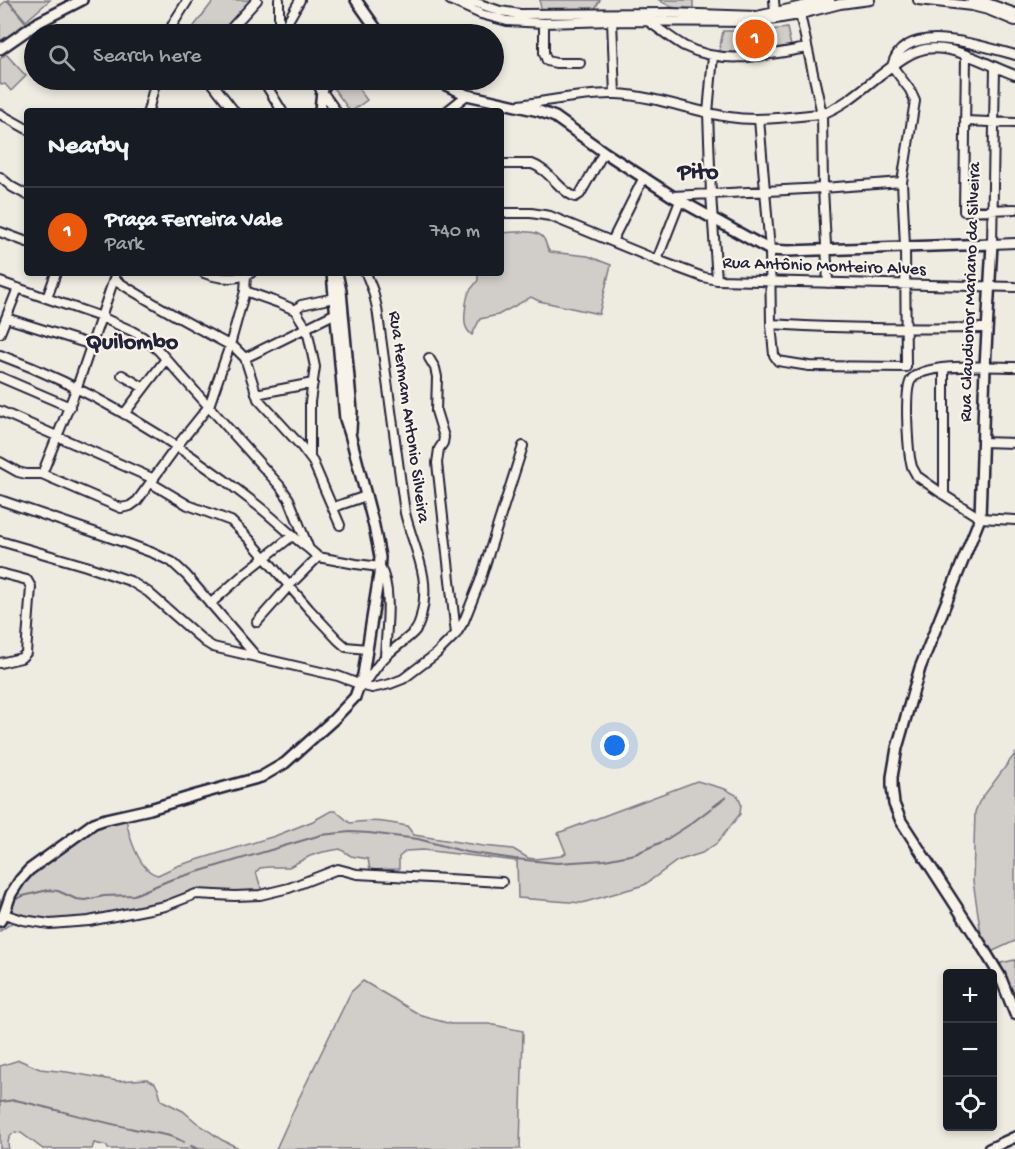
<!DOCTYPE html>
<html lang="en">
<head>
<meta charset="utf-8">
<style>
  :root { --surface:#171b24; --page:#242831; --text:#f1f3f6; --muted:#9ea1a6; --line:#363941; --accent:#ea580c }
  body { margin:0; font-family:"Gochi Hand",sans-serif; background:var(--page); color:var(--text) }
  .controls { position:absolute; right:18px; bottom:18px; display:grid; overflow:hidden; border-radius:6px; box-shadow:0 3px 9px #0003 }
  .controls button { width:54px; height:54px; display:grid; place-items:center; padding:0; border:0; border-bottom:2px solid var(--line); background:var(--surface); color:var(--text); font:30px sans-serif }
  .you { position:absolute; left:615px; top:746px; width:21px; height:21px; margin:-15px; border:4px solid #fff; border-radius:50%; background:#1a73e8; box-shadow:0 0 0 9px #1a73e833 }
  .badge { display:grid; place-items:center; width:39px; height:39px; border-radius:50%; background:var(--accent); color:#fff; font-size:20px; font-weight:700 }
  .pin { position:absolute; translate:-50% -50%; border:3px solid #fff; box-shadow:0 2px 6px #0006 }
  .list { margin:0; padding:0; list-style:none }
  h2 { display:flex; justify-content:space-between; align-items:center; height:78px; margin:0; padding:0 24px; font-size:26px }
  h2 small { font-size:20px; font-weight:400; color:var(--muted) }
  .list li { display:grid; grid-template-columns:39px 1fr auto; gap:18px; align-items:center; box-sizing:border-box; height:90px; padding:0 24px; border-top:2px solid var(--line) }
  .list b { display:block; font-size:22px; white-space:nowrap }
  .list p { margin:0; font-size:20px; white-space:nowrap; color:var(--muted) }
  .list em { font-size:20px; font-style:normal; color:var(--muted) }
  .icon { flex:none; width:33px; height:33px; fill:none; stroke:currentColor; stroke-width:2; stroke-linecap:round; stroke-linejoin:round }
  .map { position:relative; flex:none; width:1015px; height:1149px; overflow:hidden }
  .search { position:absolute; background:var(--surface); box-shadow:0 3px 9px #0003; left:24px; top:24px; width:480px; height:66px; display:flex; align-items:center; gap:15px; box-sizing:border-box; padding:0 21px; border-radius:33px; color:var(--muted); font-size:22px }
  .panel { position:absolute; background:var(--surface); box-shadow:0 3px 9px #0003; left:24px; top:108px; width:480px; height:168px; border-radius:6px }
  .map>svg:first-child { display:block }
</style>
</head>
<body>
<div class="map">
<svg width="1015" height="1149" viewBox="0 0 1015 1149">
  <rect width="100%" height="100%" fill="#eeebe1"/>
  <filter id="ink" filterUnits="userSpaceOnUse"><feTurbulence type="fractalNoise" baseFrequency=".0167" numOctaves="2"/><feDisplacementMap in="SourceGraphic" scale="12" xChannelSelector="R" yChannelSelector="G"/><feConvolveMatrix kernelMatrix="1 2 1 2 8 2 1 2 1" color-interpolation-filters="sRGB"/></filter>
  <g filter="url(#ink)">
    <!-- green -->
    <path fill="#d1cdc9" stroke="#7a7882" stroke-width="1.5" d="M7,0L26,23L0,47V6Z
      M8,0H50L26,21Z
      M214,0H252L225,34H188Z
      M540,0H600L593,12L542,10L540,4Z
      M659,0H693V8C678,9 672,9 659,0Z
      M787,28L791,46L764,53L740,54L719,51L723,31H760Z
      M6,54L26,76L11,91L5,84L2,85L0,83V59Z
      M342,80H352L367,100L352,111H350L332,86Z
      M515,232C524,232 539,230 544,239C547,244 546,248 550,252L588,256L611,265L599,314L539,301L531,297L498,315L480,319L472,335C470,333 467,331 466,327C463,321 466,299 469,292C471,288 476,284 478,280V273H501V233Z
      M1015,754V941L991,952L981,934L973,881L975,812L979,802Z
      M697,781L725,789L738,796L741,804L740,814L717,843L702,853L677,861L644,885L582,903L518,898L517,861L423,850L406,851L399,857V869L370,870L368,859L351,856L340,849L323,852L310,856L289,867H269L260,868L256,872L264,898L195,895L93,920L47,923L19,918L0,931V900L7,905L17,884L91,826L126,817C128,834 139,872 158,875L177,866L275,836L313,821L331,811H336L350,823C370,819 386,822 407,826L414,835L483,846L513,849L528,858L535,859L561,856L566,853L558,833Z
      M1015,960V1005L1000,968L1001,963Z
      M363,981L422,1016L451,1024H489L523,1031L520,1149H276L299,1098L351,992Z
      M19,1060L40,1069L67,1072L118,1081L147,1079L155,1083L159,1091L161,1100L183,1111L196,1122L222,1140L241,1149H108L107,1146L94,1143L92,1149H43L21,1133L15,1132C8,1137 7,1142 9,1149H0V1066Z"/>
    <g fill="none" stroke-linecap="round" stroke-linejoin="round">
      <!-- stream -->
      <path stroke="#716f7b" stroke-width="2" d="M14,900L23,896L48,890L58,891L76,899L85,900L104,896L134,895L170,880L274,849L321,835L350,832L369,833L418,839L466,852L515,859L557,863L605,860L635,854L664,841L689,825L726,797
        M0,1102L15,1100L24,1102C61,1111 97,1121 134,1129C151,1133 168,1133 184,1142
        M191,1146L199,1149"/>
      <!-- minor casing -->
      <g stroke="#22223b" stroke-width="12">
        <path id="minor" d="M279,0V20L284,34
          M450,0L481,14L507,21L544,23L612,21L758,22L793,16L840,4L870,0
          M468,0L500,11L520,14L670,13L757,16L830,0
          M774,0L775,12
          M918,0L972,6L988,10L1015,21
          M972,0L987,3L1015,13
          M800,14L822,114L823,188L828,283
          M612,21L615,94
          M649,22C661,30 672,39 684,46C723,66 766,55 807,48
          M544,23V53L547,61L556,63H580
          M281,30L284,28L300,0
          M168,34L174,22L188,0
          M226,34L257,0
          M966,55L964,211L1015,209
          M713,56L708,113L711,194L717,280
          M892,66C904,19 983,46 1015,55
          M995,67L992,244L1015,243
          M210,80L234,111
          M263,80L282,111
          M314,80L336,111
          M519,105C549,101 586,93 616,94C654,96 692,111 729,117C760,122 791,116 822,114C851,103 872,79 898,62C904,58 911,53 918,51C928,47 940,48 950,50C973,55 993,67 1015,75
          M148,111L156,80
          M447,111L467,95
          M0,114L27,129
          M759,119L770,250L771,324L774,355L778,361L809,366L906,367L905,246L902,182L915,101L910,90L892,66
          M965,121L1015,123
          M501,164H532C550,170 558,190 575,197L580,194L604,152
          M0,177L12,187L27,195
          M673,196L823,188L902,182
          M501,213H531L550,216L657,260L703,277L717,280L1015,287
          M0,232L27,242
          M612,241L644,177
          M657,260L680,201
          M204,273C219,279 237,280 251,273
          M114,279C153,305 194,326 235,348L245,358L258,399L301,446L313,462L340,525
          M0,282L101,317L132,331L143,337L159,351L280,486L289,499L309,549L318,557L356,564L380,567C393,590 386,630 385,657
          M245,291L279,303L295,310L307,329L315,367L310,402V457
          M47,298L56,273
          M295,310L301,305L334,298
          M6,318L92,345
          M771,324C843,329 915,329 987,328
          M0,333L18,288
          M0,355C93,389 179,443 257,505C275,519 290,535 309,549
          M245,358L336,313
          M429,358L435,368L437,377L436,411L444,437L443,443L439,449L437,463L456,634
          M1015,367C994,367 923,362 911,380C904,391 908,444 910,458L912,467L917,476L944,495L980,518L1015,520
          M122,375L144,388
          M0,377L70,407
          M256,394L313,383
          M0,411L154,479
          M124,414L166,359
          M982,442L1015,443
          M0,462L18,472L26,474H42L121,508L130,506L137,501L177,446L209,406L230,345L245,291L246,276
          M42,474L77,387L116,273
          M151,483L188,505L231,521L249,539L309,609L338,640L346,647L367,649
          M944,495V368
          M0,500L126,543L153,553L172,562L186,575L255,655
          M334,507L366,496
          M0,541L86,566L130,581L148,592L205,642L213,647L338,676L364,686L372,688L390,684L403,679L436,654L456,634L464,621L480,581L523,446
          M0,573L27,580L31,587L26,653L21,658L0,663
          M210,604L244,574L292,536
          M257,622L289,586L318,557
          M364,686C370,676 377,665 385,657C394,648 405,641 414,632C418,628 420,622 421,616C432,577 414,550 405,513L377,308L373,291L366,273
          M4,914L23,920L50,924L89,921L165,906L196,894L235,896L260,895L289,888L338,869L357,874L502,882"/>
      </g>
      <!-- tertiary casing -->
      <g stroke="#22223b" stroke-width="14">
        <path id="tertiary" d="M356,0L380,34
          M0,49L39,22L82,0
          M435,80L467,95L539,111L555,117L604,152L672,196L770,250L788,251L992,244L985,367L980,518L920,668L897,748L892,777V786L894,804L901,821L980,943L1000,976L1015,1014
          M320,111L322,90L329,80
          M337,273L341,291L352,411L351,431
          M0,921L4,914L11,894L20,880L29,870L94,823L106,819L150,809L196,795L261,777L285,763L333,720L355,697L363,675L379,575L380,557L374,526L350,434L345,419L332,273
          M989,1149L1015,1137"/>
      </g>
      <!-- minor -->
      <use href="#minor" stroke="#f7f3e8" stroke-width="8"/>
      <!-- tertiary -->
      <use href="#tertiary" stroke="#f7f3e8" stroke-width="9"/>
    </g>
  </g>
  <g text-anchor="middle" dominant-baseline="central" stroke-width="4.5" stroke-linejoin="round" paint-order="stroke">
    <!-- street labels -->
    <g font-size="18" fill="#22223b" stroke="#f7f3e8">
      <text transform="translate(824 267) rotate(2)">Rua Antônio Monteiro Alves</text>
      <text transform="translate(971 292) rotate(-88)">Rua Claudionor Mariano da Silveira</text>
      <text transform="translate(408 417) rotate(82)">Rua Hermam Antonio Silveira</text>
    </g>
    <!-- district labels -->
    <g font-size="24" font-weight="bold" fill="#22223b" stroke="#f7f3e8">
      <text x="698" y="173">Pito</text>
      <text x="132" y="343">Quilombo</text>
    </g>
  </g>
</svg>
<div class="controls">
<button>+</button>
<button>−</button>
<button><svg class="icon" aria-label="locate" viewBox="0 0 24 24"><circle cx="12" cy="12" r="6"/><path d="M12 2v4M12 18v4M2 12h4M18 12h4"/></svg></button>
</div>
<div class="you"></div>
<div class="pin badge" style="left:755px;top:39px">1</div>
<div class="search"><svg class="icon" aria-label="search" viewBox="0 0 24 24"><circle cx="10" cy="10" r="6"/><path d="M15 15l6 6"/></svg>Search here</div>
<section class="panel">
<h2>Nearby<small></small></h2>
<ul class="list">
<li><span class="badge">1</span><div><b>Praça Ferreira Vale</b><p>Park</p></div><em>740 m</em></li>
</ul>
</section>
</div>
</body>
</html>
